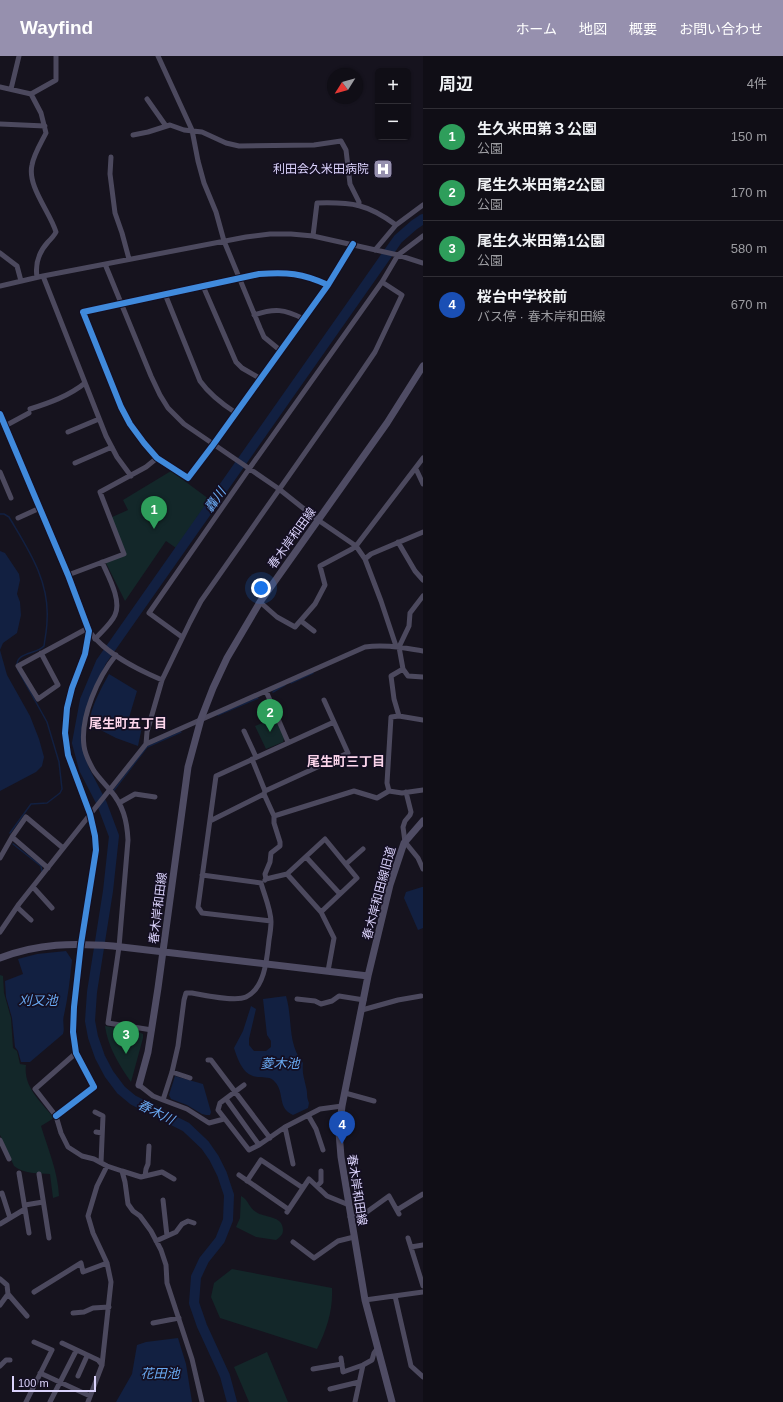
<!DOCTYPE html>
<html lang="ja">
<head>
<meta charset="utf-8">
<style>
  :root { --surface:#100e16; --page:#1e1c23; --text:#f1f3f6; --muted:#9c9ca1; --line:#302e35; --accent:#9690ae }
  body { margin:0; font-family:Helvetica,"Noto Sans JP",sans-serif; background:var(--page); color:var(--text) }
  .controls { position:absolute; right:12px; top:12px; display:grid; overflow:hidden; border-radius:6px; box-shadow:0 1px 3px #0004 }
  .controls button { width:36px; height:36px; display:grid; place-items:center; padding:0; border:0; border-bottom:1px solid var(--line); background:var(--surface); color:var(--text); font:20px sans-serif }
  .compass { position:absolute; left:327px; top:12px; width:36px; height:36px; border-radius:50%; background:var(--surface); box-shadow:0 1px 3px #0004; rotate:233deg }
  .scale { position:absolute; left:12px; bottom:10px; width:84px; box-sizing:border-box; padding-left:4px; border:2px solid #dbd3fc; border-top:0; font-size:11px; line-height:14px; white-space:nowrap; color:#dbd3fc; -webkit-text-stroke:3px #140f22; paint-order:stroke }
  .you { position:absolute; left:261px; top:532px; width:14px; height:14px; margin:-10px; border:3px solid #fff; border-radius:50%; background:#1a73e8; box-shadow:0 0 0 6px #1a73e833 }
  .badge { display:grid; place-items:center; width:26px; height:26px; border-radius:50%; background:var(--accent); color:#fff; font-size:13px; font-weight:700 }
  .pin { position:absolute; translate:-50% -33px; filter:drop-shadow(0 1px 2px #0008) }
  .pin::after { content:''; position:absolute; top:21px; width:14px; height:12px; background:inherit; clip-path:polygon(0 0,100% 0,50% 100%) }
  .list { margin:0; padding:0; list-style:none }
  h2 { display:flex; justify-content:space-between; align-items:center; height:52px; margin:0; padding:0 16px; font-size:17px }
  h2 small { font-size:13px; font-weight:400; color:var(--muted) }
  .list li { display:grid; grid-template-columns:26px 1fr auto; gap:12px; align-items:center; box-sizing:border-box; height:56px; padding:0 16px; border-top:1px solid var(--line) }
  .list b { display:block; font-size:15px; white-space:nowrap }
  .list p { margin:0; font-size:13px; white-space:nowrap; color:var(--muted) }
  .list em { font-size:13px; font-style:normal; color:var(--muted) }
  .map { position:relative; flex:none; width:423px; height:1346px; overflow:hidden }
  header { display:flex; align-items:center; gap:24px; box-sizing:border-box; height:56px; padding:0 20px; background:var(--accent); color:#fff }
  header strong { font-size:19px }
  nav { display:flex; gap:22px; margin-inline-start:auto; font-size:14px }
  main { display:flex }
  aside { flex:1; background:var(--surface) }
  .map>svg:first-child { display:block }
</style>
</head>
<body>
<header>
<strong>Wayfind</strong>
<nav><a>ホーム</a><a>地図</a><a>概要</a><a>お問い合わせ</a></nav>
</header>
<main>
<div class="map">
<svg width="423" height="1346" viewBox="0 0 423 1346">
  <rect width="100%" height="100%" fill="#16131e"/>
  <!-- green -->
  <path fill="#132729" d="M171,415L213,446L179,494L166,485L125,545L105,505L126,499L110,462L128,454L123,444Z
    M275,662L284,682L283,686L266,693L255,670Z
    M0,919L3,920L4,937L11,962L13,992L17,995L20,1008L26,1009C23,1031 41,1046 54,1062L41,1070C48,1093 58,1116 59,1140L53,1142L50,1118C39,1117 23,1118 14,1110L0,1079Z
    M105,970L139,976L143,978V982L131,1026C119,1009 108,991 105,970Z
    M241,1140C248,1143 249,1152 256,1156C264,1162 283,1159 283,1174C283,1179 280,1181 276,1184L256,1181L236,1171L240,1162Z
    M232,1213L332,1232C333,1254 327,1273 317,1293L220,1262L211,1241L214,1227Z
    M267,1296L288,1346H249L234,1311Z"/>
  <!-- water -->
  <path fill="#122041" d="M0,495L5,497L19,518L20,524L17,538L20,546L21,559L17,577L3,587L0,594L7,619L30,660L39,683L44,701L42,710L36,716L0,735Z
    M109,618L137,635L128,665L142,671L138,690L116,682L89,668C91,650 101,633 109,618Z
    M422,831H423V872L418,874L404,842L406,836Z
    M66,895L72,904C70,923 68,941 64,959C62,966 65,972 63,978L30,1006H21L18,995L15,991L12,962L6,941L5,925L23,918L18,903L37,898Z
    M286,940C293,963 287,988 303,1007C302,1018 304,1021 306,1031C308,1038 306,1040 309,1047L308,1052L293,1059C277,1052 285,1037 275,1026C270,1020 265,1022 258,1021C243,1020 238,1004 234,992L243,975L251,950L256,953L249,983V989L254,995H266L271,991V985L267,979L263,943Z
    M175,1020L203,1028L211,1056L210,1059H206L202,1058L187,1049L171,1043L169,1039Z
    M178,1282L186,1308L192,1346H116L132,1318L137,1289L146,1286Z"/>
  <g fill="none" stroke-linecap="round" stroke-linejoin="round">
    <!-- stream -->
    <path stroke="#122041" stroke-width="1.5" d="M0,458H4L9,461C28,493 50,525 47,565C47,573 45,582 44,590C37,598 18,596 17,608
      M291,627L313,617
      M273,636L285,629
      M218,659L258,642
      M114,734L147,691L181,676
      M10,777L31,748L47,747L60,737L62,733L59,706L47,666L18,614
      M13,788L41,810L42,815"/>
    <!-- river -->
    <path stroke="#122041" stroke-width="10" d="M232,1346L225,1320L202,1270L194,1247L196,1221L204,1204L220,1184L228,1164L229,1139L222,1118L214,1102L205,1089L186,1071L133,1044L121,1034L109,1018L100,1001L93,981L90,965L92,936L108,835L114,780L102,748L84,713L77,687L85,644L101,606L398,183L414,169L423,163"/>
    <!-- street -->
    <path stroke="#4c495e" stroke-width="5" d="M158,0L192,74L198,105L204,127L216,156L224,185L260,272L264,281L281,295
      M0,31L31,38L56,24V0
      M11,33L19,0
      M31,38L41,57L46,77C41,87 34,98 32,109C27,130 50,156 56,176C54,180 51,183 48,186C39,196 35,208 37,221
      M147,43L166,70
      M0,68L45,70
      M133,79L148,76L170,69L184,74L202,76L226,87L239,90L314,89L341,85L346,94L350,128L359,146V149
      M111,101L110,118L115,157L122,177L129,203
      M313,180L317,147C352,146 368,148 396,169
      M375,194L396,169L423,149
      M0,197L17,210L21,225
      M105,208L151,320L160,339L168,352L184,368L279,433L318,464L356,490L365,503L381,545L396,590
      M43,220L106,380L117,401L131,420
      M328,229C302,217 287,216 259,218L83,256L121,351L130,368L144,387L157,402L188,422L213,389L328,229L353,188
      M0,230L43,220L246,181L270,178H291L313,180L398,199L423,207
      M203,230L236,306L242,312L261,323
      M165,238L200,325C210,339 222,348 236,357
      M254,259C275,252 284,253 304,263
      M30,353C49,347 69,340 85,327
      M0,358L68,519L89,575L85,598L72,632L67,652L65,677L68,699L90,758L95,780L96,794L81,888L74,951L73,976L76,997L94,1031L56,1060
      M5,370L29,357
      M68,376L99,363
      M75,407L112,391
      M416,413L423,428
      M0,416L11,442
      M18,462L40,452
      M398,486L415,515L423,524
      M365,503L371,498L423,476
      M68,519L124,498L100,436L146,411L157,402
      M423,540L410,557L409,570L399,591L403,613L408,620L423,621
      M260,546L277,561L295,571L315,548L325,529L320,510L352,493L356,490L423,402
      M301,565L314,575
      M89,575C106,598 136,613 162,624
      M182,581L149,557L249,413L382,226L398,199L423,180
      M95,583C101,576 111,568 115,559C122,544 108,520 102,506
      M41,597L58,629L38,643L18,610L88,572
      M116,599C98,621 80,661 84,690C85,698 90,708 94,715C99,722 104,727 110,734C123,749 127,764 128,784L119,891L108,967L152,974
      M266,635L288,686
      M399,660L394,643L391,620L403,613
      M244,675L256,701
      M146,688L147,676L162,624L190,566L201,545L356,324L375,296L402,239L382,226
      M252,703L265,735L348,697L324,644
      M265,735L264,738L274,760V767L280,786V790L271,797L270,806L265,818L266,823L265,824
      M389,735L387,727L391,661L399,660L423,664
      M406,736L411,756L410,759L405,765L403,771L405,786L418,802L423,813
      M119,747L135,738L155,741
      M274,760L354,735L377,742L389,735L402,737L423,734
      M210,765L264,738
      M306,801L340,838
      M0,802L12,781
      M346,808L363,793
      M48,812L12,781L26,761L63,792
      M287,818L325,783L357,822L321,856
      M266,823L287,818L321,856L334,882L328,915
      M33,831L52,852
      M17,851L31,864
      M271,865L202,857L198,851L216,720L334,666
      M0,876L19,848L146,688L365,591C385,588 403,592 423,595
      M297,943L315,945L321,948L332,945L339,940L364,944
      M362,954L398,944L421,940
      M76,997L35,1033L56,1060L61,1077L68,1091L82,1100L94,1103L107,1110L122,1115L125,1126L128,1148L133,1155L140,1160L151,1175L161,1194L166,1209L167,1227L192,1303L202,1346
      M208,1004H211L270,1082
      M172,1016L190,1022
      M139,1029L153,1040L163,1044L172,1016L178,990L184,944L186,937H192C204,939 235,946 246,941C265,932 267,902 269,884C270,878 271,871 271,866C271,854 264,838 261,827L202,819
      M244,1029L220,1047L218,1054L249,1094L259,1089L285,1071L320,1053L342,1050
      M345,1037L374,1045
      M226,1043L259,1089
      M163,1044L187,1053L209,1067L224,1063
      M95,1056L103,1060L101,1107
      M308,1059L316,1073L323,1094
      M285,1071L293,1108
      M96,1076L102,1077
      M0,1084L9,1103
      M122,1115L141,1121L162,1116L174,1123
      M39,1118L49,1182
      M239,1119L288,1153
      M145,1120L146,1113L148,1108L149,1090
      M247,1125L261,1104L303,1132
      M317,1130L321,1126V1115
      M0,1138L2,1137L10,1162
      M163,1144L167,1180
      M25,1149L43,1146
      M25,1153L29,1177
      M397,1154L423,1138
      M287,1156L309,1123L327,1140L349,1149
      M350,1161L364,1158L389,1140L399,1158
      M0,1168L25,1153L19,1117
      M408,1182L423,1230
      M156,1185L176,1176L182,1168L188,1165L194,1167
      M293,1186L314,1202L338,1185L354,1181
      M411,1191L423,1189
      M0,1223L7,1229L8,1238L0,1249
      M34,1236L81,1207L83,1216L107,1207
      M8,1238L27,1260
      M395,1240L411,1310L423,1321
      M365,1244L423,1236
      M73,1257L84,1256L93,1252L109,1251
      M153,1267L179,1262
      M62,1287L98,1304L102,1309
      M341,1302L343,1316L363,1309L372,1304L374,1297L377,1293
      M0,1310L6,1304H10
      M313,1313L342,1308
      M40,1317L90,1340
      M78,1320L87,1300
      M330,1333L359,1326
      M26,1346L52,1294L34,1286
      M50,1346L76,1295
      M88,1346L102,1309L111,1226L107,1207L93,1177L88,1160L97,1130L107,1110
      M355,1346L363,1309"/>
    <!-- secondary -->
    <path stroke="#4f4c64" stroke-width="7" d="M0,902C39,887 73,887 113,890L368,920
      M139,1029L148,996L158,932L188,711L201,663L213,632L227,602L260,546L387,367L423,310
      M392,1346L365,1244L341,1101L339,1076L342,1050L368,920L390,829L404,787L423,765"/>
    <!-- cycleway casing -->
    <g stroke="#140f22" stroke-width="8">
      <path id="cycleway" d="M328,229C302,217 287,216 259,218L83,256L121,351L130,368L144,387L157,402L188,422L213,389L328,229L353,188
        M0,358L68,519L89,575L85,598L72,632L67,652L65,677L68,699L90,758L95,780L96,794L81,888L74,951L73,976L76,997L94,1031L56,1060"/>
    </g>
    <!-- cycleway -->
    <use href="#cycleway" stroke="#408adc" stroke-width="6"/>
  </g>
  <!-- icons -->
  <defs>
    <g id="hospital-square" transform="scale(1)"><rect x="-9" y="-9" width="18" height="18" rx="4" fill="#9690ae" stroke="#140f22"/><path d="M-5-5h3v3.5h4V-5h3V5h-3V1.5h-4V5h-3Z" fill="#fff"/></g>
  </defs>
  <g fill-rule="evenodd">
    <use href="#hospital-square" x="383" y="113"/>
  </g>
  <g text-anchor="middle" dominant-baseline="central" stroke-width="3.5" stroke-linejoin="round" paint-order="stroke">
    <!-- poi labels -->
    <g font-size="12" fill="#dbd3fc" stroke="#140f22" text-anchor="end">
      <text x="369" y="113">利田会久米田病院</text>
    </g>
    <!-- street labels -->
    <g font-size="12" fill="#dbd3fc" stroke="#140f22">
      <text transform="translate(292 482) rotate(-54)">春木岸和田線</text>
      <text transform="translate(379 837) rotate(-75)">春木岸和田線旧道</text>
      <text transform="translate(158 852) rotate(-83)">春木岸和田線</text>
      <text transform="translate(357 1134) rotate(81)">春木岸和田線</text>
    </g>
    <!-- water labels -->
    <g font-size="13" font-style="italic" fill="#6aaaf3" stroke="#140f22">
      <text transform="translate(215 444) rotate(-55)">轟川</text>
      <text x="38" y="944">刈又池</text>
      <text x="280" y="1007">菱木池</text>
      <text transform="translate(156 1056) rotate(26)">春木川</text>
      <text x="160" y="1317">花田池</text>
    </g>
    <!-- neighbourhood labels -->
    <g font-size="13" font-weight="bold" fill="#fcd5eb" stroke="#140f22">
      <text x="128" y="667">尾生町五丁目</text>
      <text x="346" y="705">尾生町三丁目</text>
    </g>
  </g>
</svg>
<div class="controls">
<button>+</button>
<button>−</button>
</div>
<svg class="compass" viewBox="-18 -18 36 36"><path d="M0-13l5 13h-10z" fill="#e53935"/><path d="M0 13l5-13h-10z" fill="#9c9ca1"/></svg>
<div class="scale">100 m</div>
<div class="you"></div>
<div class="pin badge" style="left:154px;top:473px;background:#2e9e5b">1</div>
<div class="pin badge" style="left:270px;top:676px;background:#2e9e5b">2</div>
<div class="pin badge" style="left:126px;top:998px;background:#2e9e5b">3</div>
<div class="pin badge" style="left:342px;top:1088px;background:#1a4fb4">4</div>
</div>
<aside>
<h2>周辺<small>4件</small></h2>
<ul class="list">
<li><span class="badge" style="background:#2e9e5b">1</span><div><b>生久米田第３公園</b><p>公園</p></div><em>150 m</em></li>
<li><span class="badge" style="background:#2e9e5b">2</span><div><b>尾生久米田第2公園</b><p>公園</p></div><em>170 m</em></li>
<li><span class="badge" style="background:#2e9e5b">3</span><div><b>尾生久米田第1公園</b><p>公園</p></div><em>580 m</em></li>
<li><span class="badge" style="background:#1a4fb4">4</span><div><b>桜台中学校前</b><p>バス停 · 春木岸和田線</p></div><em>670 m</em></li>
</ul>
</aside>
</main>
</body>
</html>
